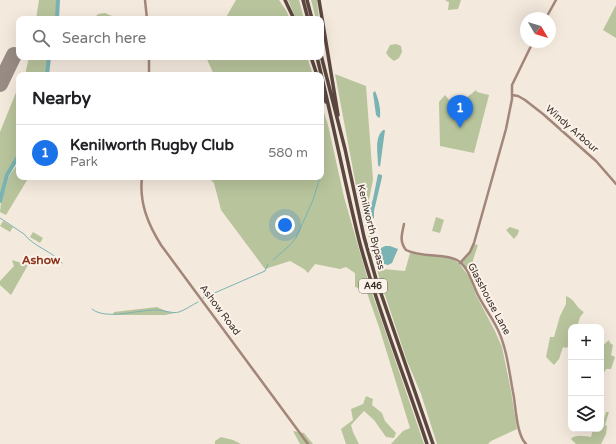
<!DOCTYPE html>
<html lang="en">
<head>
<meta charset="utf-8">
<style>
  :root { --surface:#fff; --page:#f6f6f6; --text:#202124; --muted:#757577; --line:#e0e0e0; --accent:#1a73e8 }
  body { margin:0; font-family:"Varela Round",sans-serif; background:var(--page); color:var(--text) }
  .controls { position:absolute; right:12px; bottom:12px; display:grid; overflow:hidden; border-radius:8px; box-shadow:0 4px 16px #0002 }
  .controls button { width:36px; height:36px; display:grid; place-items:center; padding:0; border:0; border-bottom:1px solid var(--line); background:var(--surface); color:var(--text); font:20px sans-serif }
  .compass { position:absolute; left:520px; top:12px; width:36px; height:36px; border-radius:50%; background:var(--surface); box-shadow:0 4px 16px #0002; rotate:128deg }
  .you { position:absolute; left:285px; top:225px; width:14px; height:14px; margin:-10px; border:3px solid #fff; border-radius:50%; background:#1a73e8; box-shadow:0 0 0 6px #1a73e833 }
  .badge { display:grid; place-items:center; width:26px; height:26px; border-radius:50%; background:var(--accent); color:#fff; font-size:13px; font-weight:700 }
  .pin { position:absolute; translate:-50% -33px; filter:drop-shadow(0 1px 2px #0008) }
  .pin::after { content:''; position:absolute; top:21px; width:14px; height:12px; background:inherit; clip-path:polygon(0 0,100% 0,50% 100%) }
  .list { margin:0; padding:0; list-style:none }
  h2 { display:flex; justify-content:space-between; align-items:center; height:52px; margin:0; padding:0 16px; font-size:17px }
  h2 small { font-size:13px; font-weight:400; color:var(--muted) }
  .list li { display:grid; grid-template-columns:26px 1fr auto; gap:12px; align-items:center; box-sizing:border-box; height:56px; padding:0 16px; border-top:1px solid var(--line) }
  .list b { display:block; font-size:15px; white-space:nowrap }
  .list p { margin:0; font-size:13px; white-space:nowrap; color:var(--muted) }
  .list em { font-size:13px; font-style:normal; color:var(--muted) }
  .icon { flex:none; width:22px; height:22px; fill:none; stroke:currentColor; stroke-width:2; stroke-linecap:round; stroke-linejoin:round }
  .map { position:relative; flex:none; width:616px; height:444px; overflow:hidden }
  .search { position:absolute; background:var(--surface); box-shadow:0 4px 16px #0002; left:16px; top:16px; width:308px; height:44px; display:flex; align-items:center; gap:10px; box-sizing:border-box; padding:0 14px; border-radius:8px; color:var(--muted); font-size:15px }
  .panel { position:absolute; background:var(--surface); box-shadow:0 4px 16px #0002; left:16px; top:72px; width:308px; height:108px; border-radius:8px }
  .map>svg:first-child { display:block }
</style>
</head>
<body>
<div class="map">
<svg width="616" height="444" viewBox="0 0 616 444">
  <rect width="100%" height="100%" fill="#f4e9dd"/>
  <!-- green -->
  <path fill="#b8c49c" d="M39,0H58L57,19H36Z
    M236,0H279L286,10L290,19H225Z
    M288,0H299L304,19H296Z
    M311,0H317L319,19H316Z
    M446,0H461L458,9L448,10L449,2L446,1Z
    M616,5V38L603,30Z
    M105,13L112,16L113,19H93L98,14Z
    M396,44L401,46L402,52L399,58L394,61L389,57L386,53L390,45Z
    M29,57H49L47,75H25Z
    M206,57H307L313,75H214Z
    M335,74L366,86L373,180L366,214L383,269L405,271L410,253L453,259L460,264L464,270L470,278L476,295L495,331L502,347L511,391L517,429L491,441L488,444H437L421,394L407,361L379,277L357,191Z
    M19,85V155L7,175L0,201V132Z
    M476,90L477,92L489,95L474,153L440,146L439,102L445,95L455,107Z
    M321,103L328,125L344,197L370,287L424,444H391L403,431L410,428L379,327L366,290L355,287V273L346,267L340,269L315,264L308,273L304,269L290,261L265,269L221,210L214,183L208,177H321Z
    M19,162V177H29L6,215L0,212L1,203L9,176Z
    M436,217L444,220L440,233L432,231Z
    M3,221L13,227L10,232L0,226Z
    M510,227L519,230L518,234L514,239L506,230Z
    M33,232L43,238L40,243L30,237Z
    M474,244L478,245L473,260L475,277L471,278L460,263L470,252Z
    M12,260L28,265L11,295L0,285V281L14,266Z
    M566,296C575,299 576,308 584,312L580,317L577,327H571V345L566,348L563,347L559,359L554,365L546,357L550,337H554L560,316L566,304Z
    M157,307L168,312L175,313L165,315H113L114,312Z
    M609,340L610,343L613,345L611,355L615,357L611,369H606L603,375L604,379L601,380V347Z
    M366,396L373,399L372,405L382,413L385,421L396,433L394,438L386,437L374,420L364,411L351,425L353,432L359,444H346L341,429L353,420L351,409L363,404Z
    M606,412H609L605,425L607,426L606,434L601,444H576L571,439C574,434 585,436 591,437L593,429H601Z
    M293,431L304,433L313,444H300Z
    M221,437L233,440L241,444H215V441Z"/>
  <!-- water -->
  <path fill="#7ab3b3" d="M375,91C378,97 381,109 380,117L379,118L376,115L373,93Z
    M383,130H385L380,167L378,165C378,154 374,138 383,130Z
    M378,174L382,175V177L374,211V218L372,219L369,217V211L373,199Z
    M385,246H390L398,249L392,263L388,265L384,264L380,250L381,248Z"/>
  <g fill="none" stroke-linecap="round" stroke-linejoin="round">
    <!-- stream -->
    <path stroke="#7ab3b3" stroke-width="1" d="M321,164V173
      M0,218L24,234C34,247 52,251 62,263
      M273,260L288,247L296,238L313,200L320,177
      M203,298L265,271L268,264
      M92,309C106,321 140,309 157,310C163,310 173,314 179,312C185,310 192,305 198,302"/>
    <!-- river -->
    <path stroke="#7ab3b3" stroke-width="4" d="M57,19L58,0
      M47,75L49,57
      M0,201L7,175L19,155"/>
    <!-- runway -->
    <path stroke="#978b83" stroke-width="16" d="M0,84L14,55"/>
    <!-- secondary -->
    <path stroke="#a18679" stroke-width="2.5" d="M145,0L147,19
      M546,18L556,0
      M149,57V75
      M512,95L518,96L525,100L543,114L596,161L616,184
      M142,177C139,203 148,224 161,245L308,444
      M404,224C402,234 399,241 406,250C421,258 446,253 457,260C468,266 472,282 477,293C483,306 492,317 498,330C507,349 509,371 513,392C516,406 516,434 526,444
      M460,263L470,252L474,243L506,129L512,99V85L533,42"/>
    <!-- highway -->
    <path stroke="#5b473f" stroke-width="3.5" d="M285,0L294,19
      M303,0L308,19
      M307,0L312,19
      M319,0L338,115
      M321,55L345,149L364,237L376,279L433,444
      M311,57L317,75
      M317,57C332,118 344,179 359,240C377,309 405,376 427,444
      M321,87L326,102"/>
  </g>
  <g text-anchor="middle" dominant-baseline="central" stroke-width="4" stroke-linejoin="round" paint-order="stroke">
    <!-- shield labels -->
    <rect fill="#fbf3ea" stroke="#746863" stroke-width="1" x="359" y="279" width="28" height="14" rx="3"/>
    <g font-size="9" font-weight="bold" fill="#3a2d29">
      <text x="373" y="286">A46</text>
    </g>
    <!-- street labels -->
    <g font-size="10" fill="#3a2d29" stroke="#fbf3ea">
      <text transform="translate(572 129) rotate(41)">Windy Arbour</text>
      <text transform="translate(371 227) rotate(76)">Kenilworth Bypass</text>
      <text transform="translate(489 299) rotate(62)">Glasshouse Lane</text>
      <text transform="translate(220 310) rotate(53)">Ashow Road</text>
    </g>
    <!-- quarter labels -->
    <g font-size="12" font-weight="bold" fill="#8e341c" stroke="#fbf3ea">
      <text x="41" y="260">Ashow</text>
    </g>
  </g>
</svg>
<div class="controls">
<button>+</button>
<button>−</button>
<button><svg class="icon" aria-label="layers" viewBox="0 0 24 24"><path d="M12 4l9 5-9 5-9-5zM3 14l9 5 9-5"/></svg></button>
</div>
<svg class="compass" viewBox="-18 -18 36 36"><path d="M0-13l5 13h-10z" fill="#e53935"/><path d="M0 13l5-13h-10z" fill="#757577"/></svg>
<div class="you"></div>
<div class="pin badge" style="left:460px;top:128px">1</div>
<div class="search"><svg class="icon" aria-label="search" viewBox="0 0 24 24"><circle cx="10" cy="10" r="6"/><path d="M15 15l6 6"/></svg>Search here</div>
<section class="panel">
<h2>Nearby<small></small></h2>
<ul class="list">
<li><span class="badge">1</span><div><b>Kenilworth Rugby Club</b><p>Park</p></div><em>580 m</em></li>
</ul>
</section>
</div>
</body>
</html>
